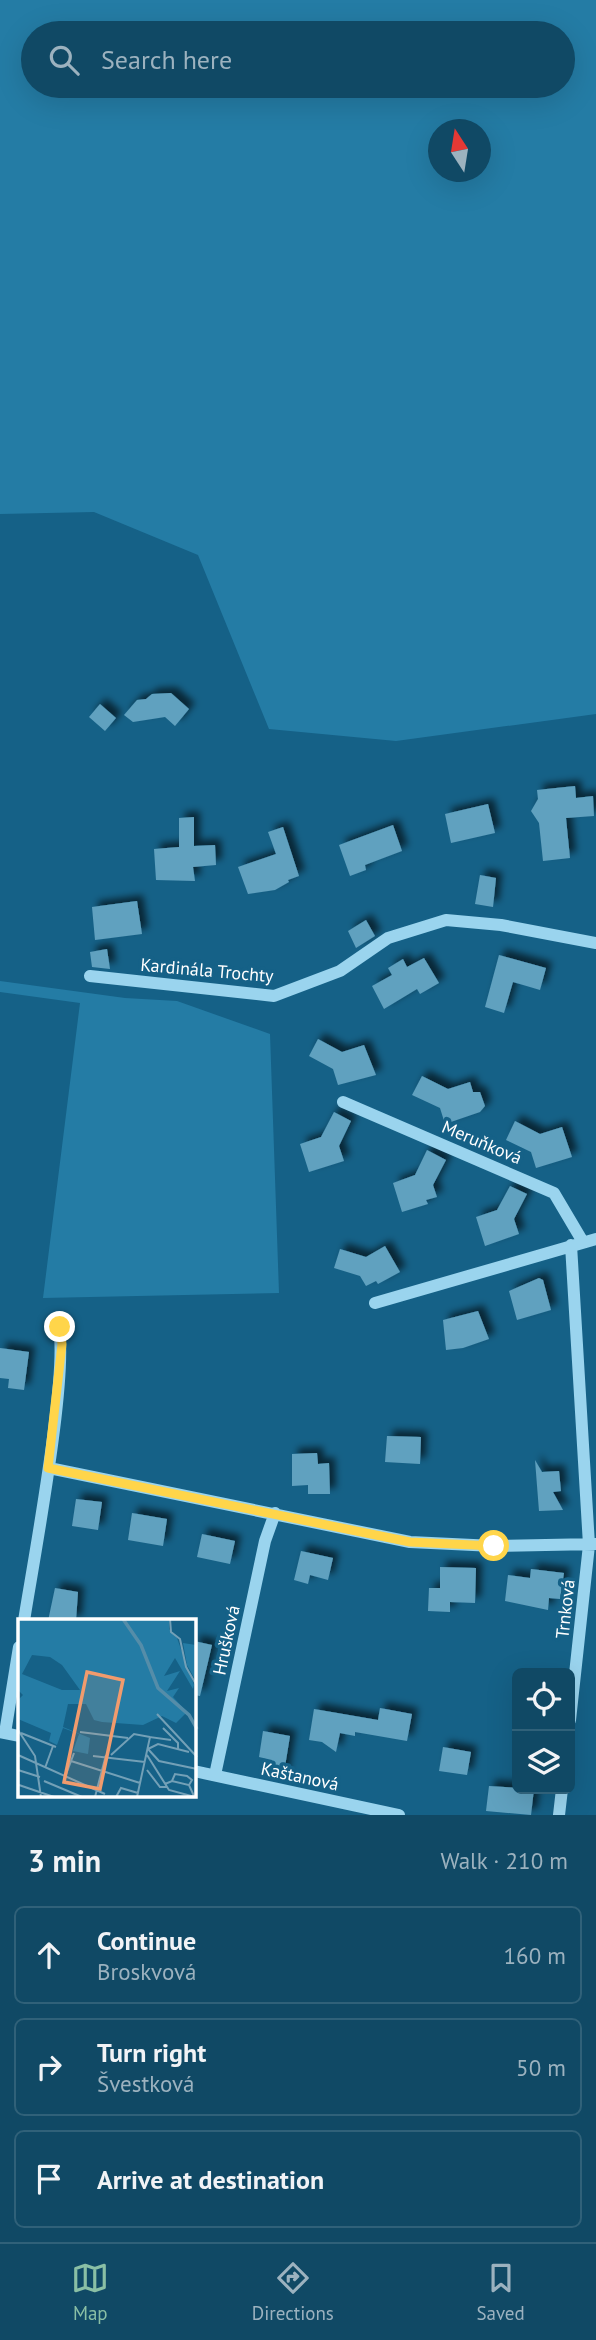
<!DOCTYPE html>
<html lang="en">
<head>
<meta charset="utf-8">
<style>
  :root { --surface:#104965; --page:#1e536e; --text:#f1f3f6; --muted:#9cb2bf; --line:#306179; --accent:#8abfa5 }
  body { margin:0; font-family:"PT Sans",sans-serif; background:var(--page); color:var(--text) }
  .controls { position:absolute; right:21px; bottom:21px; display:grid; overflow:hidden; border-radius:10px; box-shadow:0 7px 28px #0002 }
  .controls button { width:63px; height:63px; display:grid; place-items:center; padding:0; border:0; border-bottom:2px solid var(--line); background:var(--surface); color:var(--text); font:35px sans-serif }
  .compass { position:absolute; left:428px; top:119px; width:63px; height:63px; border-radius:50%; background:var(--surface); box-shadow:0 7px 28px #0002; rotate:348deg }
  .stop { position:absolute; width:21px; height:21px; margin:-16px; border:5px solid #ffd54a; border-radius:50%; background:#fff }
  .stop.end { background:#ffd54a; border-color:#fff; box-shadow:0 2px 7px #0008 }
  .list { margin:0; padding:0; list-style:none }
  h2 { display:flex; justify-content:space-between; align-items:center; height:91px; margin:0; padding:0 28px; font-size:30px }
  h2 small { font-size:23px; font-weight:400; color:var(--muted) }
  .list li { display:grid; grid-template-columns:46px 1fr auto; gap:21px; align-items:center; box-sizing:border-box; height:98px; margin:0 14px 14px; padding:0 14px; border:2px solid var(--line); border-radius:10px }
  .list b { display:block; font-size:26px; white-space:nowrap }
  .list p { margin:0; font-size:23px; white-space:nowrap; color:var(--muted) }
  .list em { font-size:23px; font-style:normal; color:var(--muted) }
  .icon { flex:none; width:38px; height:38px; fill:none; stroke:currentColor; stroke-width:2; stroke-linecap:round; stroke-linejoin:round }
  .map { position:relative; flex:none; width:596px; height:1815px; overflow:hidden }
  .search { position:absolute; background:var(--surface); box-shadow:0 7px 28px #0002; left:21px; right:21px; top:21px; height:77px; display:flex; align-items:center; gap:18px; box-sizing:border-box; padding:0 24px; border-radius:38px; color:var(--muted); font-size:26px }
  .sheet { height:427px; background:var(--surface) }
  nav { display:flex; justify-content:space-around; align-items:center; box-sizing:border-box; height:98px; border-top:2px solid var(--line); background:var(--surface); font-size:19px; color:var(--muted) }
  nav a { display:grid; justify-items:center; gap:4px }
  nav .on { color:var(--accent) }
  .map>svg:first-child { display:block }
</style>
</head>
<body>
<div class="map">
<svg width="596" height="1815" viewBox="0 0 596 1815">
  <defs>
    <filter id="shadow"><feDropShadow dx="6" dy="-6" stdDeviation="3.5" flood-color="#0009"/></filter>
  </defs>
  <rect width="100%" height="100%" fill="#156187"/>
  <!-- green -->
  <path fill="#247ca5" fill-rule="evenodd" d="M0,0H596V714L396,741L269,729L198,555L94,512L0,514ZM33,33H563V86H33ZM438,130H480V172H438Z
    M0,981L125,998L177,1001L270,1034L279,1293L43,1298L80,1003L0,992Z"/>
  <!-- building -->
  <path fill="#61a1bf" filter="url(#shadow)" d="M171,693L189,709L175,726L165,717L133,722L124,715L137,700L146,699L152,694Z
    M100,704L116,718L105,731L89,717Z
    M575,786L576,798L593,796L594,816L566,818L570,858L543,861L539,823L531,811L538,799L537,790Z
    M488,804L495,833L451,843L445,814Z
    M194,817V846L215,845L216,865L193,867L195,881L156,880L154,849L179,847V818Z
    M393,825L402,851L365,865L366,870L350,876L339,845Z
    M283,827L299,876L288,880L289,882L275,890L248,894L238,867L276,854L268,832Z
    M480,875L496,878L493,907L475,904Z
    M137,901L142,934L95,940L92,907Z
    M366,920L375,936L356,948L348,931Z
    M107,949L110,969L92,967L90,952Z
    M499,955L546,968L540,990L513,982L504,1013L485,1007Z
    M424,958L439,983L420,994L417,989L384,1009L372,986L392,975L388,968L403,959L407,967Z
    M318,1039L342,1052L364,1045L376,1075L338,1085L333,1069L309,1056Z
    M422,1076L448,1089L470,1082L473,1092H480L485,1106L480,1112L445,1124L440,1108L412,1095Z
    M334,1112L351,1121L339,1146L344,1161L309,1172L300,1144L321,1137Z
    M515,1121L540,1134L562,1127L572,1157L536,1168L531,1152L506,1140Z
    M427,1150L446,1160L433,1185L437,1197L426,1200L428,1204L402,1212L393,1183L415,1175Z
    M510,1186L527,1194L514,1219L519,1234L485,1246L476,1217L497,1210Z
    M385,1246L400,1272L378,1284L376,1281L366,1286L360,1276L334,1268L340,1249L366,1257Z
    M539,1278L543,1280L551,1310L517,1320L509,1291Z
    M478,1311L489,1339L463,1348L446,1350L443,1320Z
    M0,1348L29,1352L24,1390L8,1388L9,1379L0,1378Z
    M387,1436L421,1437L420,1464L385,1462Z
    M317,1453L318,1464L329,1463L330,1494H308V1485L292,1486V1454Z
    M535,1460L542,1472L559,1471L561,1491L553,1492L563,1510L539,1511Z
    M76,1499L102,1502L98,1530L72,1526Z
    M132,1513L167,1519L163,1546L128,1540Z
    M202,1534L235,1541L230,1564L197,1557Z
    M301,1551L333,1558L328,1580L310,1575L308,1584L294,1580Z
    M440,1567L476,1568L475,1603L450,1602V1612L428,1611L429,1588H440Z
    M531,1569L564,1573L560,1599L549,1598L548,1610L505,1601L508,1575L530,1578Z
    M55,1588L78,1592L76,1621H48Z
    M194,1641L212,1645L200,1696L194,1695Z
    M380,1708L412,1714L407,1741L355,1732V1736L340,1733L336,1752L322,1742L309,1740L314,1709L378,1720Z
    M263,1731L290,1736L283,1779L269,1776L272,1760L259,1757Z
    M443,1747L471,1752L467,1775L439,1771Z
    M489,1786L534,1789L531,1815L486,1811Z"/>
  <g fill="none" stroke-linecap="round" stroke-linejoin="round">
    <!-- minor -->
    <path stroke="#9ad4ee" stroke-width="12" d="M90,976L274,996L340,971L388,938L446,920L501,925L596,943
      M343,1102L554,1193L583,1242
      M375,1303L596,1239
      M49,1468L410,1542L494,1546L596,1544
      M24,1621C31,1574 74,1350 56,1321
      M570,1720L589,1545L571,1245
      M0,1732L19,1736
      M5,1733L19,1647
      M194,1771L399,1815
      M215,1775L265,1541L275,1513
      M559,1815L562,1789"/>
  </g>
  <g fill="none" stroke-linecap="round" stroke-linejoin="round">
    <!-- route -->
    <path stroke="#ffd54a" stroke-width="9" d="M60,1327L62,1344L48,1468L410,1542L494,1546"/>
  </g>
  <g text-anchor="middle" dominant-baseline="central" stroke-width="7" stroke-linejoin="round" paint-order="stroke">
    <!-- street labels -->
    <g font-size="18" fill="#fff" stroke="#156187">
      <text transform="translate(207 970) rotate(5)">Kardinála Trochty</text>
      <text transform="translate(482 1142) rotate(23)">Meruňková</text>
      <text transform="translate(565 1609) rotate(-84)">Trnková</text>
      <text transform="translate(226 1640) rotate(-78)">Hrušková</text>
      <text transform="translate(300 1776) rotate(12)">Kaštanová</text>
    </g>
  </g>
  <!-- overview -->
  <g transform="translate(18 1619)">
    <rect width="178" height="178" fill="#156187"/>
    <path d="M0,0H151V10L159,19L176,66L175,70L157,39L146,57L162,52L149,72L161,69L155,78L169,93L158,104L144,97L125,106L84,103L76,101L68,85H50L45,108L72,119L70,135L55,132L61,115L45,109L39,126L31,122L33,114L0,100V81L5,76L0,71ZM14,36L32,38L44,46L62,71H44L4,55ZM165,24L178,26V62L169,46Z" fill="#247ca5" fill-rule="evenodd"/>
    <path fill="none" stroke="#558da9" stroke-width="3.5" d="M105,0L123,26L140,69L171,96L179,110"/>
    <path fill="none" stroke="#73a0b7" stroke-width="2" d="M152,0L153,13L162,20L168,48L179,67M139,95L179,138M145,109L160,124V131M0,111L17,137L23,178M62,113L110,119M3,114L38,128M130,130L141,142L179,150M130,130L140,125L171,133M0,136L87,175M93,136L116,115L132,118M129,136L151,171L177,178M75,137L127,143M53,142L122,164M27,149L35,127M0,151L22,158M129,151L142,168H149M47,158L56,134M26,162L64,178M154,162L157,155L169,157L174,161L171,166M147,165L154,162L171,166L176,177M1,166L36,178M77,178L88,136M98,178L103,169L120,174M119,178L132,118L153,121"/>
    <path fill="#f19b6d" fill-opacity="0.15" stroke="#f19b6d" stroke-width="3.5" d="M69,53L105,61L82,170L46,163Z"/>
    <rect width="178" height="178" fill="none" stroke="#fff" stroke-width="3.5"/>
  </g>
</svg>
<div class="controls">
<button><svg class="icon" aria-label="locate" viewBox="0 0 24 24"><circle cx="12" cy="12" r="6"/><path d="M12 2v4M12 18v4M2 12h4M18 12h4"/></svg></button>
<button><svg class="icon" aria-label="layers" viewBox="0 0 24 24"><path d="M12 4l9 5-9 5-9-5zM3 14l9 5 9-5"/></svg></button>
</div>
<svg class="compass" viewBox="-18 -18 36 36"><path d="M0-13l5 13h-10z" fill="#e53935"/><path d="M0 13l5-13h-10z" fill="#9cb2bf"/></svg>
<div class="stop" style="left:494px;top:1546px"></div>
<div class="stop end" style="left:60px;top:1327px"></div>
<div class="search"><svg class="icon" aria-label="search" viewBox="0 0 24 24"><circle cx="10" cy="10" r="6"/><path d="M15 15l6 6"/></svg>Search here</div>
</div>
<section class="sheet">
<h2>3 min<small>Walk · 210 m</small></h2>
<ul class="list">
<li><svg class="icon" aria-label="ahead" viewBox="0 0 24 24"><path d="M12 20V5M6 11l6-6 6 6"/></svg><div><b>Continue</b><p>Broskvová</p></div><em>160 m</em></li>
<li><svg class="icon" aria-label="right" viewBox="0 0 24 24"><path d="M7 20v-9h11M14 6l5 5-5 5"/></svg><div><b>Turn right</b><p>Švestková</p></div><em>50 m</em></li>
<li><svg class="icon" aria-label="arrive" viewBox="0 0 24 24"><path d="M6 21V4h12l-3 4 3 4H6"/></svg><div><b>Arrive at destination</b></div></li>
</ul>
</section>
<nav>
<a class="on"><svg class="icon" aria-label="map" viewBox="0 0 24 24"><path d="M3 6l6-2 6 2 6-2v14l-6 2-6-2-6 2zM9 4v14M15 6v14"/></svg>Map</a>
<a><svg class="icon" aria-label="directions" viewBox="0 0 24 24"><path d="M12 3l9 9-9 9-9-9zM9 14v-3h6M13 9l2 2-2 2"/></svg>Directions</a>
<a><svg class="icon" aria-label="saved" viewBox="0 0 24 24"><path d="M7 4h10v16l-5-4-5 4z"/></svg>Saved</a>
</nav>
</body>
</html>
